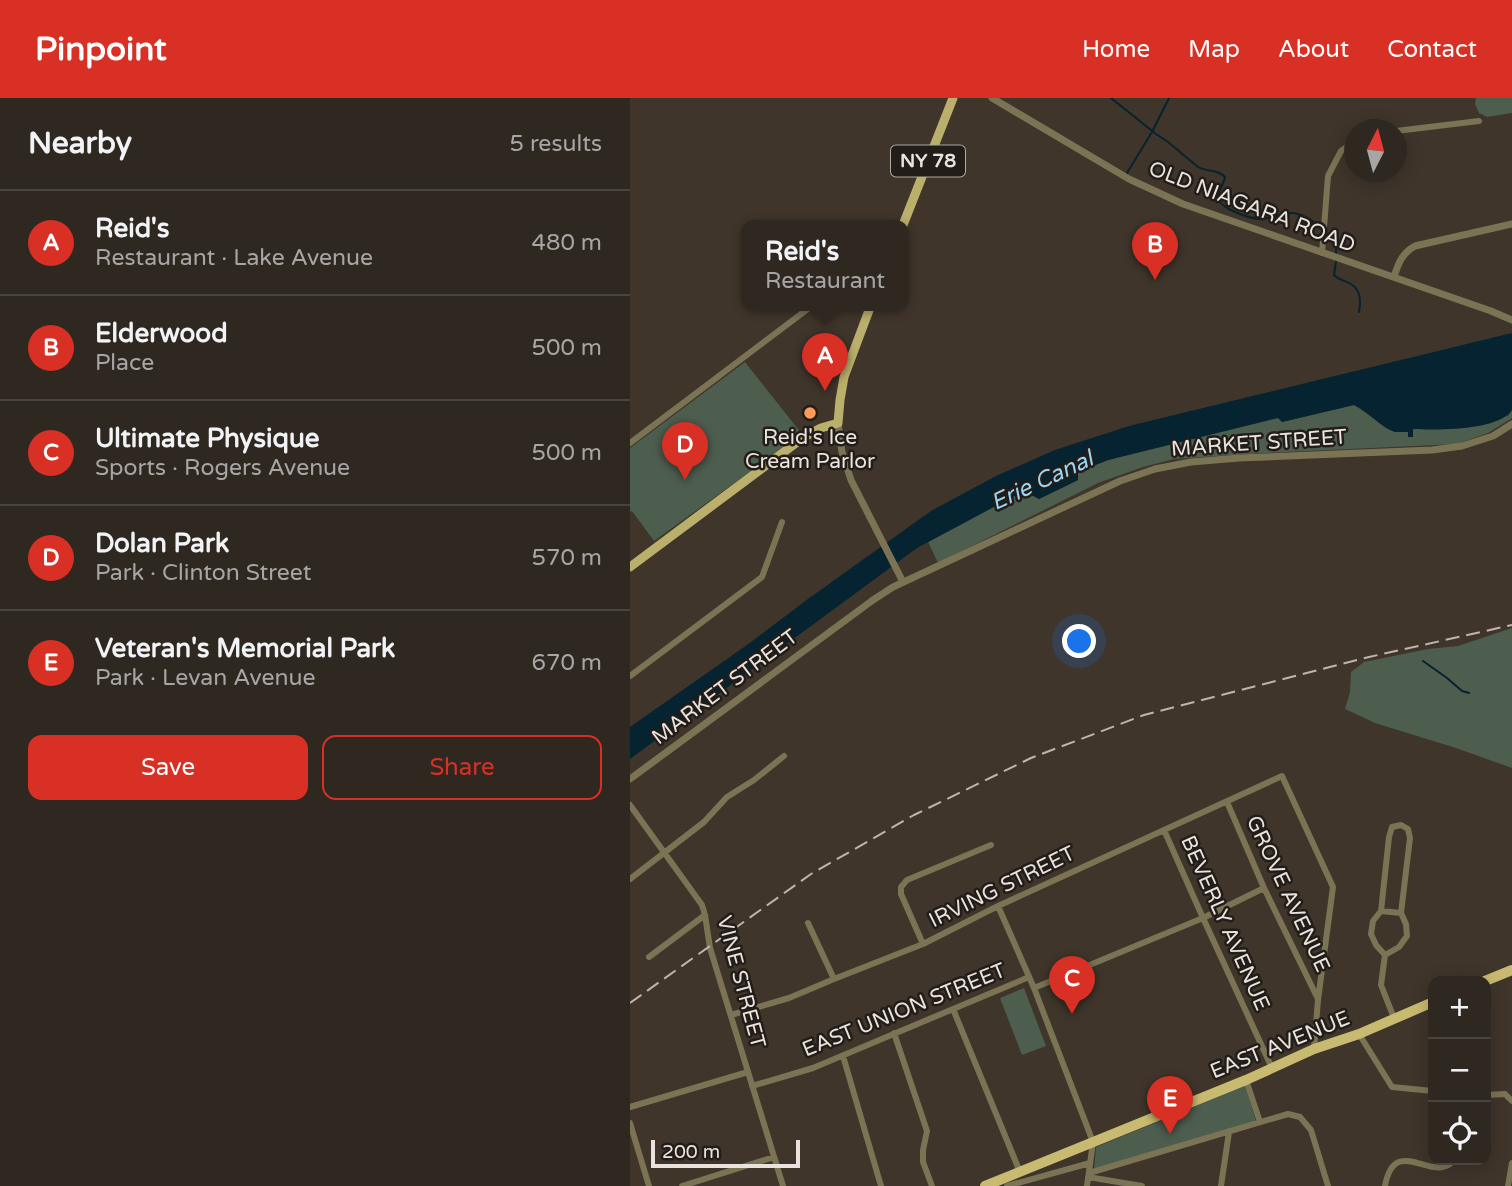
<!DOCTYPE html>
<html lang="en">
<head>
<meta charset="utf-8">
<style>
  :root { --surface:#2f2820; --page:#3b342d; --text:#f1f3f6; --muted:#a7a6a5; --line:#4a443e; --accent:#d93025 }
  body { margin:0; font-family:"Varela Round",sans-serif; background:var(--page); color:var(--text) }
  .controls { position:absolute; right:21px; bottom:21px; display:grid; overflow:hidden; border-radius:14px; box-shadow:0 4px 18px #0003 }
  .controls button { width:63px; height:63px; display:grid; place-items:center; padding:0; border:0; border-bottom:2px solid var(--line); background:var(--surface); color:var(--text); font:35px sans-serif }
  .compass { position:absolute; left:714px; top:21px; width:63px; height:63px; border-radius:50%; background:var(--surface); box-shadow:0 4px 18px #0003; rotate:6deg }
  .scale { position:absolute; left:21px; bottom:18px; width:149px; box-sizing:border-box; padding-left:7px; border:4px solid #eae3dd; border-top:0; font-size:19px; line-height:24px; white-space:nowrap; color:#eae3dd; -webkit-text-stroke:5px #221d19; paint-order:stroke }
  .you { position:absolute; left:450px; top:544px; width:24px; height:24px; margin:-18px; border:5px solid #fff; border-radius:50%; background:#1a73e8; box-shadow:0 0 0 10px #1a73e833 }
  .badge { display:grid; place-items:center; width:46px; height:46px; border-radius:50%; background:var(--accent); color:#fff; font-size:23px; font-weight:700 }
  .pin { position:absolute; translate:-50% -58px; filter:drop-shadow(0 2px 4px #0008) }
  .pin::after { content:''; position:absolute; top:37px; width:24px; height:21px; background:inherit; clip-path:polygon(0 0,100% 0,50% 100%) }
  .popup { position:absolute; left:111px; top:122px; width:168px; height:91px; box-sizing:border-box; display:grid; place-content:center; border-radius:14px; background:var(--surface); filter:drop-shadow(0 2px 5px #0005); font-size:23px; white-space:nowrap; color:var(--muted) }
  .popup b { font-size:26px; color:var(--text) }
  .popup::after { content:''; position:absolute; left:50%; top:100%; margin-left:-14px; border:14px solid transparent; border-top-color:var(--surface) }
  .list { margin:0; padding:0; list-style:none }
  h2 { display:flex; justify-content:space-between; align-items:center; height:91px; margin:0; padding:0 28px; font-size:30px }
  h2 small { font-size:23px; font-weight:400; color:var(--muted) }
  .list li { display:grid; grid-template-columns:46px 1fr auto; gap:21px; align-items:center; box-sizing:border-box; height:105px; padding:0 28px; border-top:2px solid var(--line) }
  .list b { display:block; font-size:26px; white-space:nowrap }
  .list p { margin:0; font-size:23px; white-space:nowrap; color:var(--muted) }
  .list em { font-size:23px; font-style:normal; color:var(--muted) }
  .actions { display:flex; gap:14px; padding:21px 28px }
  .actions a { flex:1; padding:16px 0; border:2px solid var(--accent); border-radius:14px; text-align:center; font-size:24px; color:var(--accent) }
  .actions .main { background:var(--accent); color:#fff }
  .icon { flex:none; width:38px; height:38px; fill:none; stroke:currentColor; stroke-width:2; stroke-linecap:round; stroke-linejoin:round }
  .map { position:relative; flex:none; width:882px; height:1088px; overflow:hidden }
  header { display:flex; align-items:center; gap:42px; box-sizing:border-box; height:98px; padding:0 35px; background:var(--accent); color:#fff }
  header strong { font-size:33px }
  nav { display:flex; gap:38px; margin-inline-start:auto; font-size:24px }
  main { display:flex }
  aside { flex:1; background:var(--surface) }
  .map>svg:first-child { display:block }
</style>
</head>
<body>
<header>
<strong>Pinpoint</strong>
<nav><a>Home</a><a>Map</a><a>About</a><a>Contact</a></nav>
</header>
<main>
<aside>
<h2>Nearby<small>5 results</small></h2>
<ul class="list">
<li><span class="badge">A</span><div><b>Reid's</b><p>Restaurant · Lake Avenue</p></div><em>480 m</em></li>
<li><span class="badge">B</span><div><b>Elderwood</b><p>Place</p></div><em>500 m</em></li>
<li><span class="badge">C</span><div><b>Ultimate Physique</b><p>Sports · Rogers Avenue</p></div><em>500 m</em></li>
<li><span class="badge">D</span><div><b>Dolan Park</b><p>Park · Clinton Street</p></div><em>570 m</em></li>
<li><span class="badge">E</span><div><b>Veteran's Memorial Park</b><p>Park · Levan Avenue</p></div><em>670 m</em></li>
</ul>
<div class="actions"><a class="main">Save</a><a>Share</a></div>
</aside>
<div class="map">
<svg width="882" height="1088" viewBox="0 0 882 1088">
  <rect width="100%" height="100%" fill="#3f352b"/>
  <!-- green -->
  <path fill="#4d5d4e" d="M846,0H882V15L857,19L849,15L845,6Z
    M115,264L172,336L24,443L2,413L0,414V350Z
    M724,307L765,334L878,318L882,312V320L858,335L827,346L616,356L544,361L513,369L468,385L308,465L298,444L388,396L398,395L409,401L448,382V374L478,362L649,319L652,324Z
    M882,530V670L826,650L745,625L715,611L720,594L721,574L734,564L798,551L828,548Z
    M394,890L416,948L392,957L370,900Z
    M615,988L626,1023L464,1072L466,1049Z"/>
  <!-- water -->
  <path fill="#052330" d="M882,235V312C868,333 807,332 783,331V339H778V334C777,334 766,334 765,334C751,330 738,313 724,307L652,324L648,320L478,362L448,374V382L409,401L398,395L388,396L287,450L0,661V629L117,547L178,501L301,413L366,378L425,352L499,328Z"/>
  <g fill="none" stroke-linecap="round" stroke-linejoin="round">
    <!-- stream -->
    <path stroke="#052330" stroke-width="2" d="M481,0L526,36L538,44L568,69C577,74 588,71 595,79C594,86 588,92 588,99C589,111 621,121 631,121C642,121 653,114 664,115C675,117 684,123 692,131
      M497,75L522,34L539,0
      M696,135L706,148V158
      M706,163L704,177C710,183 714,182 721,186C731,192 731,204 729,214
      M793,563L817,580L832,593L839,595"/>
    <!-- minor -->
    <path stroke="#7a7454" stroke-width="6" d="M766,33L849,23
      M692,155L698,78L711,53L724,44
      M0,345L183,207
      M0,578L132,479L152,424
      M597,704L634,790L688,901
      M0,707L72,807L75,817L80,850L153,1088
      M534,732L573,820L642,970
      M0,781L74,724L97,699L124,682L154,658
      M368,808L404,890L463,1044L457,1088
      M751,813L771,815
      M178,825L204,881
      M293,846L271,796V789L277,782L361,747
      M755,857L769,849L777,838L776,826L771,815L780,740L778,731L771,727L762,729L759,739L751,813L743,823L741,836L746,847L755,857L751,887L764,920
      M19,859L75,817
      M404,890L573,820L634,790
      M323,911L390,1074
      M101,917L159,900L204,881L293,846L368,808L652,678L703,789L688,902L684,951
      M264,935L297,1033L293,1052V1064L302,1088
      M729,936L762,989L803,993
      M213,958L251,1088
      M616,982L630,1024
      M122,988L183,970L399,879
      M856,997L875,996L882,1003
      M0,1009L118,974
      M0,1025L19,1088
      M459,1075L658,1016L670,1019L681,1032L698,1088
      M458,1079L512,1088
      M52,1088L144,1059
      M377,1088L460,1065
      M591,1088L599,1034
      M755,1088C765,1034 804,1088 824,1062
      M878,1088L882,1065"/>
    <!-- tertiary -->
    <path stroke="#7a7454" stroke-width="7" d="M362,0L499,81L553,106L861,213L882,222
      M764,179C768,166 772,155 785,148L882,126
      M208,325L212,354L221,382L273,484
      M0,681L243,502L263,489L490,383L525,371L561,364L609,360L802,352L832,348L863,338L882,326"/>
    <!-- primary -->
    <path stroke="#bbaf6c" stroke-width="9" d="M273,127L323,0
      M0,469L174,339L191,330L208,325L210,302L214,279L241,207"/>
    <!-- trunk -->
    <path stroke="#c8ba70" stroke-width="10" d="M855,883L882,872
      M355,1088L616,982L684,951L729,936L803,904"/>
    <!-- rail -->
    <path stroke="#bdb5ae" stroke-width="2" stroke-dasharray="14 7" stroke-linecap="butt" d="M0,905L181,776L284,717L401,660L514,617L739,559L882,527"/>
  </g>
  <!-- markers -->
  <circle fill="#ff9b5a" stroke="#221d19" stroke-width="2.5" cx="180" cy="315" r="7"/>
  <g text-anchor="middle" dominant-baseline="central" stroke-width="5" stroke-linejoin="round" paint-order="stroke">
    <!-- shield labels -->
    <rect fill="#221d19" stroke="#aea8a2" stroke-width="2" x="261" y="47.5" width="74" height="31" rx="5"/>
    <g font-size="19" font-weight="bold" fill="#eae3dd">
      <text x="298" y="63">NY 78</text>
    </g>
    <!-- street labels -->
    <g font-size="21" fill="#eae3dd" stroke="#221d19">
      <text transform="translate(622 109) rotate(21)">OLD NIAGARA ROAD</text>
      <text transform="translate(629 345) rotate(-4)">MARKET STREET</text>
      <text transform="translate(95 589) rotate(-37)">MARKET STREET</text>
      <text transform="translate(372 789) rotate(-26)">IRVING STREET</text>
      <text transform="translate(658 796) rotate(65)">GROVE AVENUE</text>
      <text transform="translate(595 825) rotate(66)">BEVERLY AVENUE</text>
      <text transform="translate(111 884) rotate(75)">VINE STREET</text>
      <text transform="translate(274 912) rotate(-22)">EAST UNION STREET</text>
      <text transform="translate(650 947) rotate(-22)">EAST AVENUE</text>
    </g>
    <!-- poi labels -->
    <g font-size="21" fill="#eae3dd" stroke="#221d19">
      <text x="180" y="339">Reid's Ice<tspan x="180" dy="24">Cream Parlor</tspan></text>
    </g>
    <!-- water labels -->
    <g font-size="23" font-style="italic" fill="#9ad5f3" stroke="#221d19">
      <text transform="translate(412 383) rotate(-25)">Erie Canal</text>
    </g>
  </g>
</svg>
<div class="controls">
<button>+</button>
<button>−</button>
<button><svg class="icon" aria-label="locate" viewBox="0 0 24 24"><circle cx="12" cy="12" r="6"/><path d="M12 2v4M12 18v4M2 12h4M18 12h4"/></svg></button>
</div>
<svg class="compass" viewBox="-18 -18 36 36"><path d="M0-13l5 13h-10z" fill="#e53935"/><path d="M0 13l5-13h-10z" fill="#a7a6a5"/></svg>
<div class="scale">200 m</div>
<div class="you"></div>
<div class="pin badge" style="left:195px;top:293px">A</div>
<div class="popup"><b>Reid's</b>Restaurant</div>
<div class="pin badge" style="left:525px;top:182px">B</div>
<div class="pin badge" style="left:442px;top:916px">C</div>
<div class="pin badge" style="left:55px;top:382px">D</div>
<div class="pin badge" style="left:540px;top:1036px">E</div>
</div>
</main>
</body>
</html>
